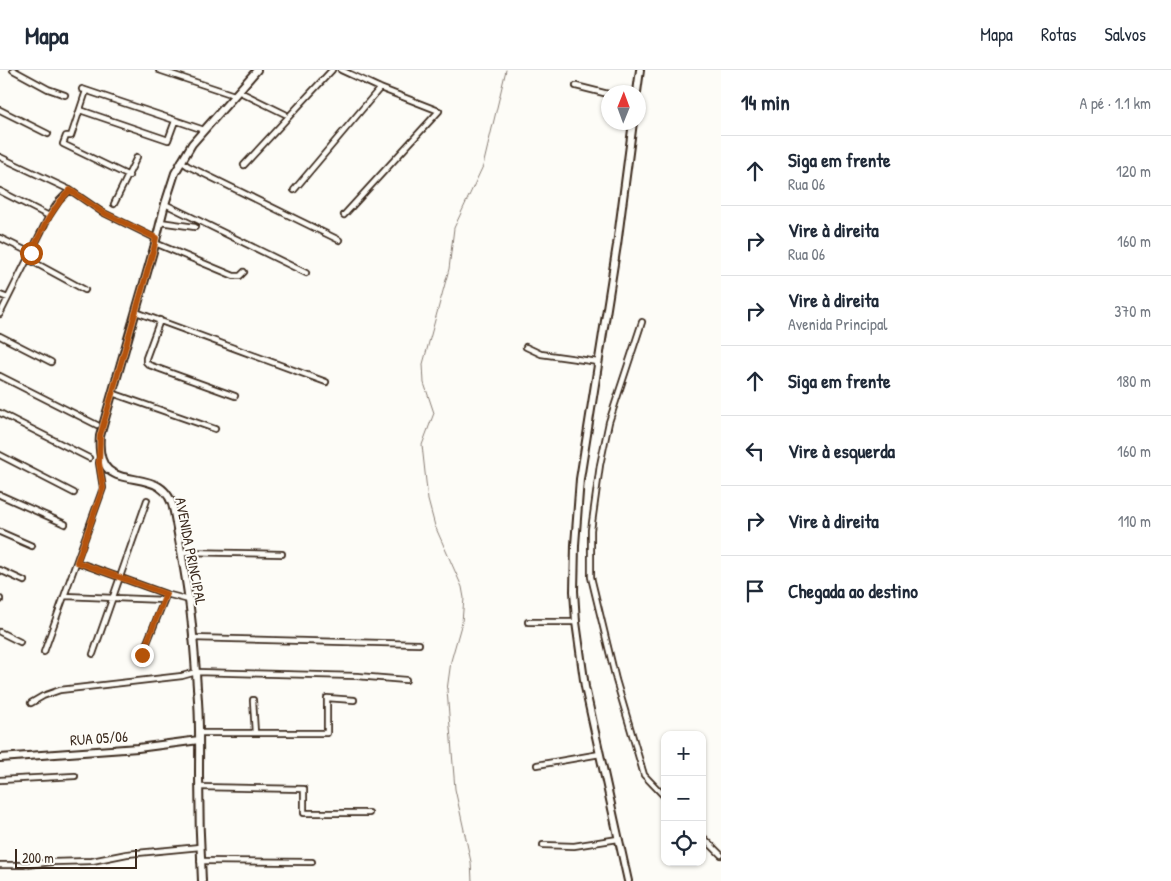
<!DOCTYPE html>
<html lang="pt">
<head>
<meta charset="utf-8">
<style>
  :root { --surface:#fff; --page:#f2f2f3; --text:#1f2937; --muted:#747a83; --line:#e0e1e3 }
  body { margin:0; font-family:"Patrick Hand",sans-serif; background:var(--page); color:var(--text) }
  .controls { position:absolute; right:15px; bottom:15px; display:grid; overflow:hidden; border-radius:10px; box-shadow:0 1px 4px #0004 }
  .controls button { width:45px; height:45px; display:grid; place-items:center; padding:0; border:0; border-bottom:1px solid var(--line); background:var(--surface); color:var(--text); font:25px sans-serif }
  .compass { position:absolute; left:601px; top:15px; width:45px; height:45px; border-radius:50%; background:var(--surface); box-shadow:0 1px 4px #0004; rotate:1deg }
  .scale { position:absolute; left:15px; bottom:12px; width:122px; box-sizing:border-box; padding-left:5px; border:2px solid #3b2a1e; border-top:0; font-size:14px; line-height:18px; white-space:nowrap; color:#3b2a1e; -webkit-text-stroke:4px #fdfcf7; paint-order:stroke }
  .stop { position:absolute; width:15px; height:15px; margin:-11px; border:4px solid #b45309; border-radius:50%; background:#fff }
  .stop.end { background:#b45309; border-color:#fff; box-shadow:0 1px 5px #0008 }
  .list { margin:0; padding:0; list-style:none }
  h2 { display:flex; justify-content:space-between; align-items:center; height:65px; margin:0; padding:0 20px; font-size:21px }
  h2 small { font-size:16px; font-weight:400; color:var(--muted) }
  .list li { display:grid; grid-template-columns:32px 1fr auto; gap:15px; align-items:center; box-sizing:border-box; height:70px; padding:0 20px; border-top:1px solid var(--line) }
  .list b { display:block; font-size:19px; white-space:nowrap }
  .list p { margin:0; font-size:16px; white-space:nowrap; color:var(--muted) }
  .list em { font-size:16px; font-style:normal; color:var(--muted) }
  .icon { flex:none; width:28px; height:28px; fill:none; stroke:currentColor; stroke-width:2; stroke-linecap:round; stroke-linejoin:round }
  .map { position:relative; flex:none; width:721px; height:811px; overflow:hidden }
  header { display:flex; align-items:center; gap:30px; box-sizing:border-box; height:70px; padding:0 25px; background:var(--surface); border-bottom:1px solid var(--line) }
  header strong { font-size:24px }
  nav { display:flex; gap:28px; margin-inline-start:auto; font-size:18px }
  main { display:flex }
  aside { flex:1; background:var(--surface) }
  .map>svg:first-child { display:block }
</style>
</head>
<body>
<header>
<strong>Mapa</strong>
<nav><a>Mapa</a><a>Rotas</a><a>Salvos</a></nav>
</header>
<main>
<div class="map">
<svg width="721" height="811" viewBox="0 0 721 811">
  <rect width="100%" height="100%" fill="#fdfcf7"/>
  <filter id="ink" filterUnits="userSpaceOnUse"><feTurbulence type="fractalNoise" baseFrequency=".02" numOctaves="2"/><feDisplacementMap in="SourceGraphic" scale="10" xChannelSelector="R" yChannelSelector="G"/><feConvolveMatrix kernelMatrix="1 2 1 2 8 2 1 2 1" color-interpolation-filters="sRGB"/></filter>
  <g filter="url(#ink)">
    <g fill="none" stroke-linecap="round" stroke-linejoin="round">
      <!-- stream -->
      <path stroke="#887d74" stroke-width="1" d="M472,811L471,792L455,719L447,620L451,591L462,552L464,528L462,517L435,456L428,430L422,375L434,343L424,313L423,294L449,199L454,158L483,96L506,0"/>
      <!-- street casing -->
      <g stroke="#3b2a1e" stroke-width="8">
        <path id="street" d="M13,0L48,19L65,25
          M159,0L234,25
          M341,0L380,18L439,41L344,145
          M576,16L608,24
          M82,19L204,60
          M86,21L71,66H66L63,74L129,106
          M238,21L285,44
          M0,40L48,64
          M80,40L168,70L175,51
          M0,87L70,120
          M181,91L188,96L339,170
          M244,95L332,0
          M294,120L380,18
          M0,121L49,146
          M114,134L137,87
          M165,134L306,203
          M160,152L195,157
          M0,168L31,183
          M155,173L234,206H240L244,202
          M28,189L85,220
          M0,225L8,228
          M136,242L326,312
          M0,244L49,146L59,131L70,120L102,142L155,168
          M160,250L146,288V292L149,295L235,326
          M642,252L609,352L600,395L591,460V507L616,610L644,705L665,727
          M0,266L51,292
          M526,277L541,284L598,292
          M0,306L97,355
          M112,323L215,359
          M0,343L89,388
          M0,385L74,423
          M0,425L65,454
          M0,462L32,476
          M181,482L282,484
          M77,492L166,524L189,530
          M0,500L24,511
          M65,526L164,530
          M0,530V529
          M528,552H576
          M0,562L20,572
          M192,568L419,574
          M44,582L103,418L99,393L100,387
          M93,584L147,430
          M142,585L165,528
          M253,630L255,663
          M31,633L43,626L60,620L182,606L196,602L357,606L406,610
          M199,663H327V628L354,630
          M537,695L600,684
          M0,710L75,706
          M199,717L304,719V743H369
          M702,766L721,785
          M543,775L574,776L618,769
          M200,791L312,792
          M0,795H27L52,792L92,791L127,784L200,777"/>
      </g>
      <!-- secondary casing -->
      <g stroke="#3b2a1e" stroke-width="10">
        <path id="secondary" d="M637,22L640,0
          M0,688L138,678L199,670
          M202,811C200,776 199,740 199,705C199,676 200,647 197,618C195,587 193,555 188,524C184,496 179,469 174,442C164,385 94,435 100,366L154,178L165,134L175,103L192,74L257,0
          M628,811L585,617L576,552L574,521L575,475L580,409L617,175L633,52"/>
      </g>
      <!-- street -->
      <use href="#street" stroke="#fdfcf7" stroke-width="4.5"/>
      <!-- secondary -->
      <use href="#secondary" stroke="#fdfcf7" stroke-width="6"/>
    </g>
  </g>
  <g fill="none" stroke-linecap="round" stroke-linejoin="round" filter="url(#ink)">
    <!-- route -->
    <path stroke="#b45309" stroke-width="6" d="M31,183C42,160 52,138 70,120L102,142L156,168L154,178L100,366L99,393L103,418L77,492L166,524L142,585"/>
  </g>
  <g text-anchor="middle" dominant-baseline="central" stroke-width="4" stroke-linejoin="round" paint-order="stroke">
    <!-- street labels -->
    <g font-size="15" fill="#3b2a1e" stroke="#fdfcf7">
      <text transform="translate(191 481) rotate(79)">AVENIDA PRINCIPAL</text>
      <text transform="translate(99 668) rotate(-4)">RUA 05/06</text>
    </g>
  </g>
</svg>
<div class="controls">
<button>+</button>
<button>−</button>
<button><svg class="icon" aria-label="locate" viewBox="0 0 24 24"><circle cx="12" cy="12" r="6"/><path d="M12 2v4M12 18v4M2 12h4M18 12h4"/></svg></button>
</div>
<svg class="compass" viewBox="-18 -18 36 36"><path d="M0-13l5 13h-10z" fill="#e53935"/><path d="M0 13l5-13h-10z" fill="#747a83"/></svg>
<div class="scale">200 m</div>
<div class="stop" style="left:31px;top:183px"></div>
<div class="stop end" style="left:142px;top:585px"></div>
</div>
<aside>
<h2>14 min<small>A pé · 1.1 km</small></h2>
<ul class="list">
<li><svg class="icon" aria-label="ahead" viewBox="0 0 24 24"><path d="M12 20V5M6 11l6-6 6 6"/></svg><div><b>Siga em frente</b><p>Rua 06</p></div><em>120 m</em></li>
<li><svg class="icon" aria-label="right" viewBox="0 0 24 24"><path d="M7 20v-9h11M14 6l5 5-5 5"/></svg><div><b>Vire à direita</b><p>Rua 06</p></div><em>160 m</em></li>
<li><svg class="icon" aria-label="right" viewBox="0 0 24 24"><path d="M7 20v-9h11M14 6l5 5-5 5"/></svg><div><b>Vire à direita</b><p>Avenida Principal</p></div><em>370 m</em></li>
<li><svg class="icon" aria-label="ahead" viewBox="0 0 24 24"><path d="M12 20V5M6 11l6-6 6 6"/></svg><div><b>Siga em frente</b></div><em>180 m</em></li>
<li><svg class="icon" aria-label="left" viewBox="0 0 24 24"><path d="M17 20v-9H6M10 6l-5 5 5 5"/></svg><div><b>Vire à esquerda</b></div><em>160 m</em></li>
<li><svg class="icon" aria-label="right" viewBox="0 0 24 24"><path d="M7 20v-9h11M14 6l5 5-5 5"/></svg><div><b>Vire à direita</b></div><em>110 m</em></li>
<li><svg class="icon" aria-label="arrive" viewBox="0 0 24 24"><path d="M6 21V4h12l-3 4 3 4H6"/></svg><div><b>Chegada ao destino</b></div></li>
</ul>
</aside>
</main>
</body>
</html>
